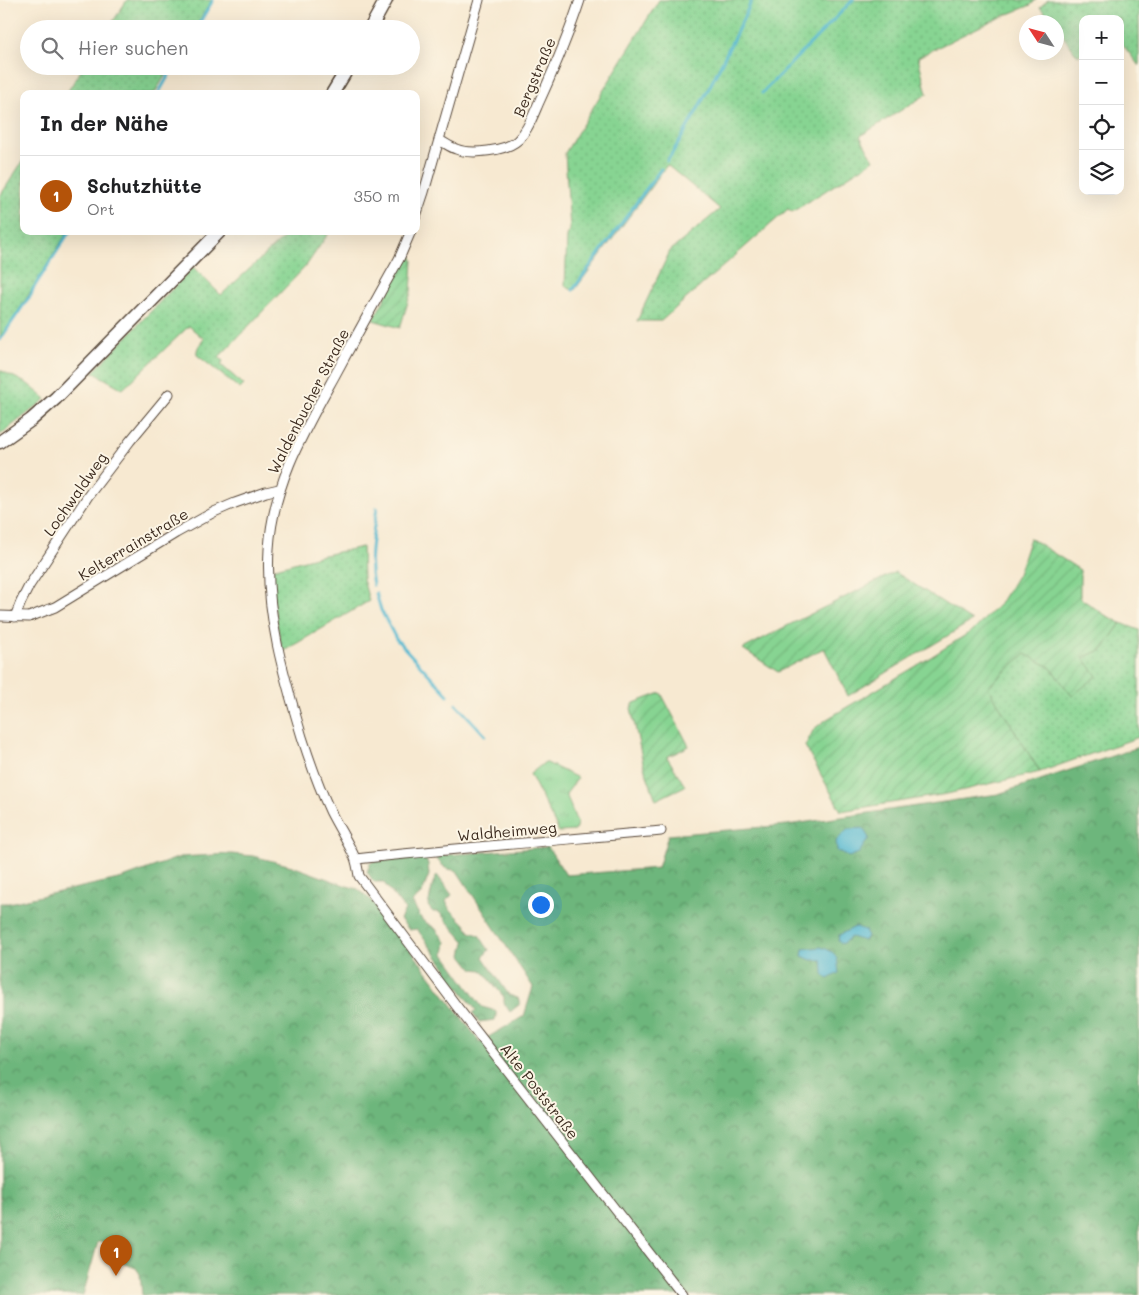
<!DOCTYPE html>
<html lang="de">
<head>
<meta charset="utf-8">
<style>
  :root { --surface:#fff; --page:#f6f6f6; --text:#202124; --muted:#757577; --line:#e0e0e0; --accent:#b45309 }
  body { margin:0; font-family:Mali,sans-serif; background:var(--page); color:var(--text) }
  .controls { position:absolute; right:15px; top:15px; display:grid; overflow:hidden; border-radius:10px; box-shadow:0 5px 20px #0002 }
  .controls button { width:45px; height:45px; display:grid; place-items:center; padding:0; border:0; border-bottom:1px solid var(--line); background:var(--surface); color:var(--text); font:25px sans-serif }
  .compass { position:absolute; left:1019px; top:15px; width:45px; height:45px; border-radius:50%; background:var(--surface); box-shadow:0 5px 20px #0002; rotate:306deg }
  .you { position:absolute; left:540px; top:904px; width:18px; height:18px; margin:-12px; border:4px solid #fff; border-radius:50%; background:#1a73e8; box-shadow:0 0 0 8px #1a73e833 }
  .badge { display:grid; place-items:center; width:32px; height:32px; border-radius:50%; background:var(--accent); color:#fff; font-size:16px; font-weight:700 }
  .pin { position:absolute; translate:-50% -41px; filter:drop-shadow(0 1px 2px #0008) }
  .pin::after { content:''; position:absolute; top:26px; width:18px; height:15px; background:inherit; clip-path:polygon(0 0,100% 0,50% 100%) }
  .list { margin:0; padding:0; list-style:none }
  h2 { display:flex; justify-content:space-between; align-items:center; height:65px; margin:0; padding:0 20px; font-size:21px }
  h2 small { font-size:16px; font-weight:400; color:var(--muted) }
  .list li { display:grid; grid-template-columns:32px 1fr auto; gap:15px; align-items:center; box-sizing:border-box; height:80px; padding:0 20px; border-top:1px solid var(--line) }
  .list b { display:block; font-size:19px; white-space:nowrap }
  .list p { margin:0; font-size:16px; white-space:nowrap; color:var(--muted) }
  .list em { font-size:16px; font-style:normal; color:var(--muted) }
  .icon { flex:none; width:28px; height:28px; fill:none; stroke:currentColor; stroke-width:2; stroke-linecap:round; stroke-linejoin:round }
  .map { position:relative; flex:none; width:1139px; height:1295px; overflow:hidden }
  .search { position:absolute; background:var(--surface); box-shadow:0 5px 20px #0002; left:20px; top:20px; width:400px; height:55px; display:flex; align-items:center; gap:12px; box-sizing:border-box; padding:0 18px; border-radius:28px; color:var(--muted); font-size:19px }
  .panel { position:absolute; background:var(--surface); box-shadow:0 5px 20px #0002; left:20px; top:90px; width:400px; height:145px; border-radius:10px }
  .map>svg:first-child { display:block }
</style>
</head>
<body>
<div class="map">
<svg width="1139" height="1295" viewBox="0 0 1139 1295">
  <defs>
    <pattern id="grass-dots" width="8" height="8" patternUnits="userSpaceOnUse" patternTransform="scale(1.25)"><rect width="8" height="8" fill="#87d492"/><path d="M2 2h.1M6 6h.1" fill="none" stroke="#75b67d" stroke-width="1.8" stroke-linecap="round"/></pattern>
    <pattern id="forest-crowns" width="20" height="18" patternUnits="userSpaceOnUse" patternTransform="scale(1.25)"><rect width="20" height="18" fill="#6db67c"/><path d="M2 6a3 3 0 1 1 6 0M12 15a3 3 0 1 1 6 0" fill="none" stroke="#5b9465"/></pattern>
    <pattern id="park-tufts" width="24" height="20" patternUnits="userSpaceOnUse" patternTransform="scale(1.25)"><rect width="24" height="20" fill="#87d492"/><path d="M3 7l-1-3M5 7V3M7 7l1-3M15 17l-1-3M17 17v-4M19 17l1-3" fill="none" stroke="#75b67d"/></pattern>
    <pattern id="garden-furrows" width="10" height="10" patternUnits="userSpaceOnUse" patternTransform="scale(1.25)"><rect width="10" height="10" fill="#87d492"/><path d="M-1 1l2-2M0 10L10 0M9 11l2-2" fill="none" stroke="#75b67d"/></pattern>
  </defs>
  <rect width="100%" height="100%" fill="#fcf5e5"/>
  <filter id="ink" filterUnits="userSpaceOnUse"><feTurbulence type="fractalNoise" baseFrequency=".02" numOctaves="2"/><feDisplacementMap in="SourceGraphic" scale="10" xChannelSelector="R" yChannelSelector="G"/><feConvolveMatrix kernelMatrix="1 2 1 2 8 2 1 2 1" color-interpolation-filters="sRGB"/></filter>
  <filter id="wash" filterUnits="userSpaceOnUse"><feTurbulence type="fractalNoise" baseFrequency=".0096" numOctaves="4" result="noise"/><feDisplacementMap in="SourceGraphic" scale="20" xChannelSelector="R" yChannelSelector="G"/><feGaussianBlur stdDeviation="1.12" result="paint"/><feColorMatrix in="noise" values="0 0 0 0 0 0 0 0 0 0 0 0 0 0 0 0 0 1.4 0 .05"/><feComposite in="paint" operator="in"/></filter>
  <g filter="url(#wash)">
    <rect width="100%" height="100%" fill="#f7e9d1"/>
    <!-- grass -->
    <path fill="url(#grass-dots)" stroke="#617f58" d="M127,0H212L194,29H108Z
      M659,0H1036L1031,5L989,22L918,57L927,94L860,136L874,160L792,212L788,209L661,321H637L670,251L720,209L667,165L574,291L565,286L567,236L570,229L565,153Z
      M1048,0H1139V66L1120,41V19H1083V52L1078,56L1057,28L1056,22H1052L1040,7Z
      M84,66H171L154,94H66Z
      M24,159V231H68L0,341V196Z
      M291,231H330L306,266L219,357L223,361L221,365L244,385L240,389L197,355C196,348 200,344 204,339L189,326L123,389L93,372L193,267L221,295Z
      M0,370L28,384L46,399L0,435Z
      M362,547L363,579L369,601L282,652L274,606L272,569L319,556Z
      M1121,623L1139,630V737L1040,772L987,687L1025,653L1050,667L1072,695L1082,657L1102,650Z"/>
    <!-- forest -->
    <path fill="url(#forest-crowns)" stroke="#54704d" d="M1139,747V1295H142L140,1274L136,1268L108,1258L112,1242H98L83,1295H0V903H9L123,878L180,857L231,854L253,856L292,866L347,886L358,889L377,905L480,1042L524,1016L533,987L457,871L445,868L434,856L548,847L566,875L658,868L668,835L787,825L998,794Z
      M424,856L428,864L429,875L422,893L412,902L422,920L435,928L446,942L444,954L482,1007L496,1011V1016L495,1020L479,1022L473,1013L476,1010L454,981L449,983L443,975L447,970L417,929L409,930L400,919L405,910L383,882H374L367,872L370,863L376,860Z
      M437,875L452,895L446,901L449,908L465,924L470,932L479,935L489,950L483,957L509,995L518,998L520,1004L510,1012L504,1003V997L482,970L473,969L462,955L465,942L439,912H433L428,906L433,883Z"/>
    <!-- park -->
    <path fill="url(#park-tufts)" stroke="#617f58" d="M545,762L578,778L566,794L577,823L575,831L559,832L530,774Z"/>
    <!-- garden -->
    <path fill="url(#garden-furrows)" stroke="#617f58" d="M410,253L413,260L411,292L400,328L373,320Z
      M1030,538L1080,570V598L1105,615L1121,623L1102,650L1083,657L1097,676L1072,696L1050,667L1025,654L988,687L1040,772L947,794L841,811L805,746L814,729L827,719L918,665L975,629L1001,602L1018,574Z
      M895,572L972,621L848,696L824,648L778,672L743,649C792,622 845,598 895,572Z
      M661,693L689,746L667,757L685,786L656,800L644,767L631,708L634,703Z"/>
    <!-- water -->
    <path fill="#52b8d0" stroke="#467177" d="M863,828L869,838L859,853L849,857L837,851L836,841L848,829Z
      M855,927L865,930L867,936L864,941L851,937L842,944L838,941L839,935Z
      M821,947C838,953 837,956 839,973L828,979L823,974L822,960H811L802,956L803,949Z"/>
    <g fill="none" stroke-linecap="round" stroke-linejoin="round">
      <!-- stream -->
      <path stroke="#52b8d0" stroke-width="3" d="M196,29L213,0
        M762,93L853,0
        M158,94L174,66
        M667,161C698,114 722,62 747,11L752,0
        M573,290L661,169
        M0,340L27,300L31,295L33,289L70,231
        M373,585C367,559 373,534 377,508
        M376,593L381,610L396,639L448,695
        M456,704L485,735"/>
    </g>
  </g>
  <g filter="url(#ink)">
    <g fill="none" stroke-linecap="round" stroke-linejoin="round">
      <!-- street casing -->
      <g stroke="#574739" stroke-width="11">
        <path id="street" d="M439,140C445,143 450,147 456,149C471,155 506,151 518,140C529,129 534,113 540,100C555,67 569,34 580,0
          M416,216L424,192L479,0
          M411,231L399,259C377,298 355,338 334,377C303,433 273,484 269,549C265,613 284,677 302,737C310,762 319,787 330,811C338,827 348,842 355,858C357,863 358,870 359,876L458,1008L682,1295
          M0,616L29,617L55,607L176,533L214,512L235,503L266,492L279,489
          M15,617L21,602L29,586L88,496L130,441L169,394
          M356,859C457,848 560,840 661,831"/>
      </g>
      <!-- secondary casing -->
      <g stroke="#574739" stroke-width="15">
        <path id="secondary" d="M370,29L386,0
          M332,94L349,66
          M0,442L31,420L56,398L220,231"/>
      </g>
      <!-- street -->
      <use href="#street" stroke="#fff" stroke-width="9"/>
      <!-- secondary -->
      <use href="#secondary" stroke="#fff" stroke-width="12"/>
    </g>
  </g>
  <g text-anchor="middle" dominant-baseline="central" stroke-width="4" stroke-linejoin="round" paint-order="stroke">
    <!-- street labels -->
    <g font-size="15" fill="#3b2a1e" stroke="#fcf5e5">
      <text transform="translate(534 77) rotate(-67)">Bergstraße</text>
      <text transform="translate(308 401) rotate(-63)">Waldenbucher Straße</text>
      <text transform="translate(75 494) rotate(-55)">Lochwaldweg</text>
      <text transform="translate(133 544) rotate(-31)">Kelterrainstraße</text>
      <text transform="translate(507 831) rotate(-5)">Waldheimweg</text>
      <text transform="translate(540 1091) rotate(52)">Alte Poststraße</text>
    </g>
  </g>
</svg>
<div class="controls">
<button>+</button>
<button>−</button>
<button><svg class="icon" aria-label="locate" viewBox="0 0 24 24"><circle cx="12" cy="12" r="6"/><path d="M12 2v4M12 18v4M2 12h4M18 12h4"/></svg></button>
<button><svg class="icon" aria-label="layers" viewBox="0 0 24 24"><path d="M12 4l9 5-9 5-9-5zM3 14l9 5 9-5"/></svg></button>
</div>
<svg class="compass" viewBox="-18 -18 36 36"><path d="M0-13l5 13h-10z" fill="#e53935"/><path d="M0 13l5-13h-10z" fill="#757577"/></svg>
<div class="you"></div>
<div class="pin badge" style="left:116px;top:1276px">1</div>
<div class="search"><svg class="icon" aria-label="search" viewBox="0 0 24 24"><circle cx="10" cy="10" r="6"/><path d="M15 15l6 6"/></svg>Hier suchen</div>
<section class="panel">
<h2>In der Nähe<small></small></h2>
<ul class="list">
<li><span class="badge">1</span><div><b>Schutzhütte</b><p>Ort</p></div><em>350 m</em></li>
</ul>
</section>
</div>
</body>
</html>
